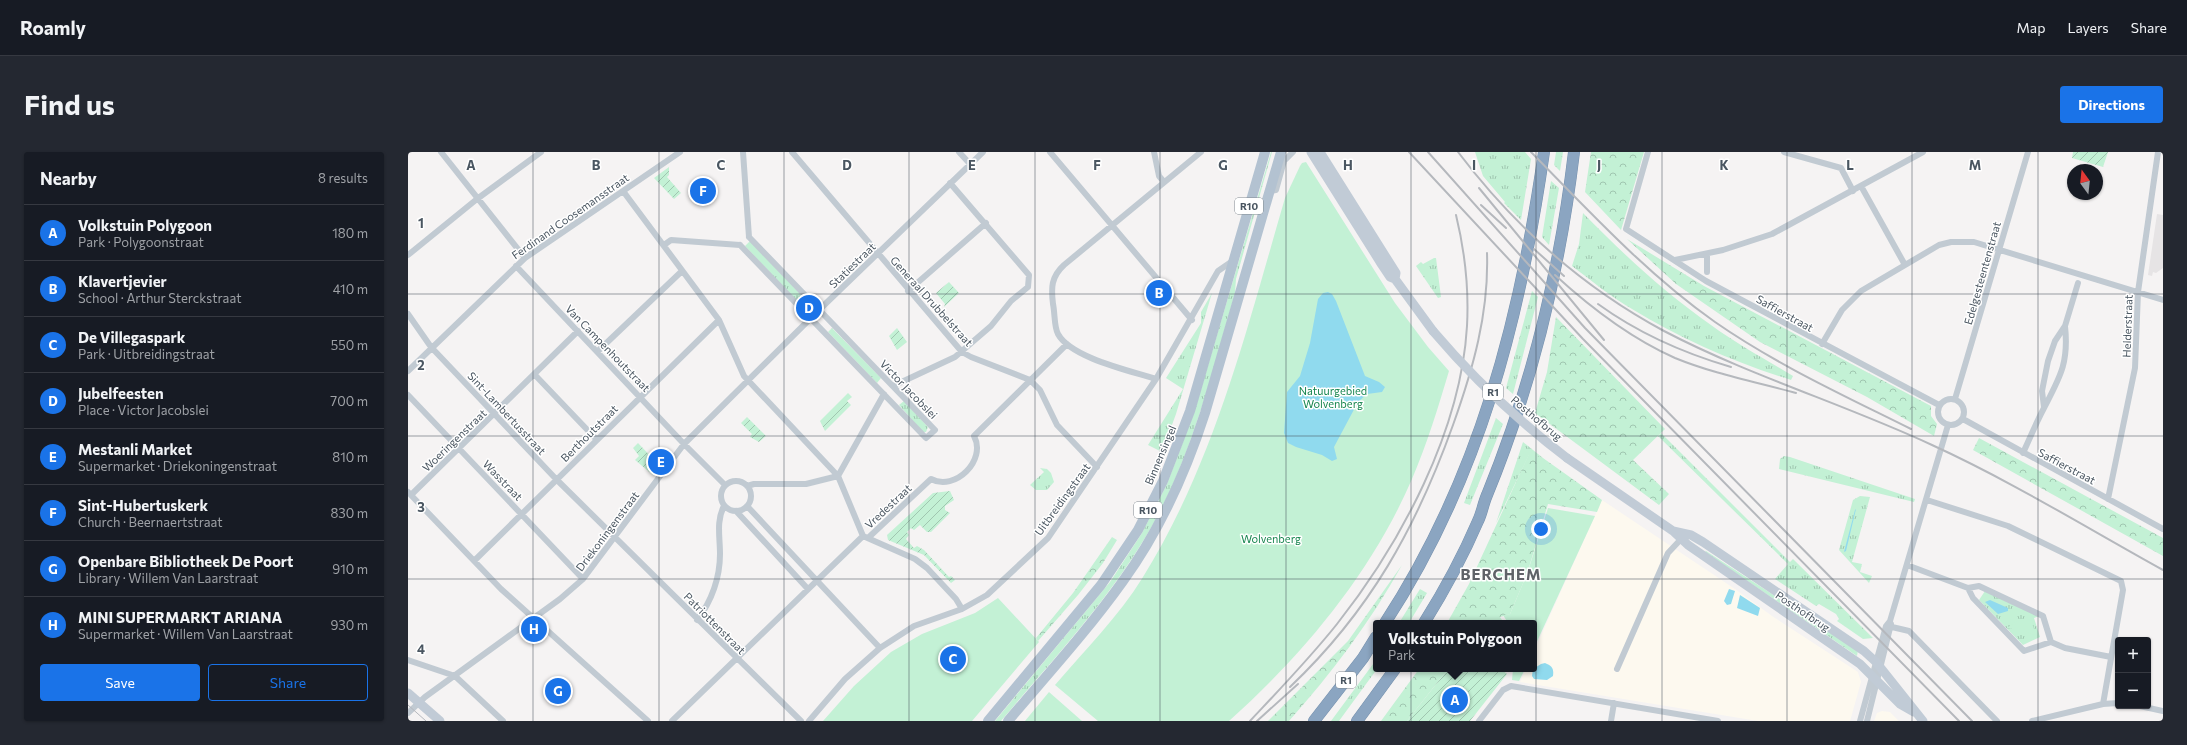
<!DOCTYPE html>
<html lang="en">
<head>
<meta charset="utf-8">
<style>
  :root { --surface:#171b24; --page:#242831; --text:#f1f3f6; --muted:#9ea1a6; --line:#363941; --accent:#1a73e8 }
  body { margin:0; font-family:Commissioner,sans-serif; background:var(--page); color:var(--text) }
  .controls { position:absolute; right:12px; bottom:12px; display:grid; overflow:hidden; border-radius:4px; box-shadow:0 1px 3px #0004 }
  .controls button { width:36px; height:36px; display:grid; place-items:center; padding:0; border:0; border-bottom:1px solid var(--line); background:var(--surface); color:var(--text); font:20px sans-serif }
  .compass { position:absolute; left:1659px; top:12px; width:36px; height:36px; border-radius:50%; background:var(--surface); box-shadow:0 1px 3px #0004; rotate:345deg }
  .you { position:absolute; left:1133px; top:377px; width:14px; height:14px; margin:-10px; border:3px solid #fff; border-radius:50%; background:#1a73e8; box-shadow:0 0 0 6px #1a73e833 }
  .badge { display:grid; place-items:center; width:26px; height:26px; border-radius:50%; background:var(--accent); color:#fff; font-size:13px; font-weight:700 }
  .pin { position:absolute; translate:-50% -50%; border:2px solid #fff; box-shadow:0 1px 4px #0006 }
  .popup { position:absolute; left:965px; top:468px; width:164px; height:52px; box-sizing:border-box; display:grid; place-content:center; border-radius:4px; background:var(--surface); filter:drop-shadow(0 1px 3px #0005); font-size:13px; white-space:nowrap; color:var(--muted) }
  .popup b { font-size:15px; color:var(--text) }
  .popup::after { content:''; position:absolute; left:50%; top:100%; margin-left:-8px; border:8px solid transparent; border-top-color:var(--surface) }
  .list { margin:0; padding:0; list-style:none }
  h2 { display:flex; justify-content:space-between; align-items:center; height:52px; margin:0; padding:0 16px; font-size:17px }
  h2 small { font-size:13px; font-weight:400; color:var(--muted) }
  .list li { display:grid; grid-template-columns:26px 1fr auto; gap:12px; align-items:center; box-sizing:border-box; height:56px; padding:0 16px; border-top:1px solid var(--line) }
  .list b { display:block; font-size:15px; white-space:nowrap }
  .list p { margin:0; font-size:13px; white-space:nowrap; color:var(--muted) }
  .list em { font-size:13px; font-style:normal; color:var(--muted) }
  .actions { display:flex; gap:8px; padding:12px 16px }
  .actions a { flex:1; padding:9px 0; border:1px solid var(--accent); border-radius:4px; text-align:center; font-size:14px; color:var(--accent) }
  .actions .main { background:var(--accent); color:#fff }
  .map { position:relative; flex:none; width:1755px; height:569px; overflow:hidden; border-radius:4px }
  header { display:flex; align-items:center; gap:24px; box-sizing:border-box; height:56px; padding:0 20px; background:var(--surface); border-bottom:1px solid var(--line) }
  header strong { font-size:19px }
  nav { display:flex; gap:22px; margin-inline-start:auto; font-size:14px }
  .intro { display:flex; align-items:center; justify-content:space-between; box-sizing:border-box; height:96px; padding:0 24px }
  h1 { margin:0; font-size:28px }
  .button { padding:10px 18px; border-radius:4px; background:var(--accent); color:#fff; font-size:14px; font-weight:700 }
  main { display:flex; gap:24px; padding:0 24px }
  aside { flex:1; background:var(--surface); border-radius:4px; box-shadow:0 1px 3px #0004 }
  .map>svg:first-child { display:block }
</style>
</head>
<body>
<header>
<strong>Roamly</strong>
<nav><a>Map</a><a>Layers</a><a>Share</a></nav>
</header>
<div class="intro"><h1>Find us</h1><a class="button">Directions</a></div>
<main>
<aside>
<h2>Nearby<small>8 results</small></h2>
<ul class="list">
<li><span class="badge">A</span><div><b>Volkstuin Polygoon</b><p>Park · Polygoonstraat</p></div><em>180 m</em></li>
<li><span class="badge">B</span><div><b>Klavertjevier</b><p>School · Arthur Sterckstraat</p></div><em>410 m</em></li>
<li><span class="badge">C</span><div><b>De Villegaspark</b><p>Park · Uitbreidingstraat</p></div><em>550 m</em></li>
<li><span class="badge">D</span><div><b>Jubelfeesten</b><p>Place · Victor Jacobslei</p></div><em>700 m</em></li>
<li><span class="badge">E</span><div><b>Mestanli Market</b><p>Supermarket · Driekoningenstraat</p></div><em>810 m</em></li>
<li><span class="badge">F</span><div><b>Sint-Hubertuskerk</b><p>Church · Beernaertstraat</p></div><em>830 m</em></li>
<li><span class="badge">G</span><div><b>Openbare Bibliotheek De Poort</b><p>Library · Willem Van Laarstraat</p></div><em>910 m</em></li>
<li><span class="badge">H</span><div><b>MINI SUPERMARKT ARIANA</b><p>Supermarket · Willem Van Laarstraat</p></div><em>930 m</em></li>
</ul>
<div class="actions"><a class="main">Save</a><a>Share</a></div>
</aside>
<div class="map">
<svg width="1755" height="569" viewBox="0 0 1755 569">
  <defs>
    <pattern id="grass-tufts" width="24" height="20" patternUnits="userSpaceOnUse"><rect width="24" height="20" fill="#c3f1d5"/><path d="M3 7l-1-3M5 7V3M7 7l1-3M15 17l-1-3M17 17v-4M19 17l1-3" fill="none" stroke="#a0c6b0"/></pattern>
    <pattern id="forest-crowns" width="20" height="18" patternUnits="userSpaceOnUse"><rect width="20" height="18" fill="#c3f1d5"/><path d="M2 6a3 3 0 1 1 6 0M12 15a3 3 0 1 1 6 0" fill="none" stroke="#a0c6b0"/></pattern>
    <pattern id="garden-furrows" width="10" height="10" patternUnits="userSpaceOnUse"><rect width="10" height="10" fill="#c3f1d5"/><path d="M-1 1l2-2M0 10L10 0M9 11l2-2" fill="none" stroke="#a0c6b0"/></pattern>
  </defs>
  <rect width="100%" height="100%" fill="#f5f3f3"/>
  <!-- commercial -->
  <path fill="#fdf9ef" d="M1194,348L1327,437L1364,464L1450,520L1453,530L1442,569H1350L1112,530L1118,517H1126V499Z
    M1474,559L1482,560L1491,569H1466L1469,561Z"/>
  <!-- education -->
  <path fill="#e6e4e5" d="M1749,62L1755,63V116L1748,121L1745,120L1744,124L1740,123Z"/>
  <!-- grass -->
  <path fill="url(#grass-tufts)" d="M863,0H864L828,127L827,141C804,220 785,301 744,374C703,446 646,506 593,569H587L702,430L734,381L759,332L786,261Z
    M1067,0H1117L1123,7L1113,68L1096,51L1097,50L1075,24Z
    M1148,0H1155L1152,19L1146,13Z
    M1143,29L1151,36L1141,93L1134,85Z
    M1175,61C1215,102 1256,140 1303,173C1329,192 1357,207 1385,224L1383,228C1328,211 1273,187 1224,157C1203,145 1184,129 1164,114L1171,92Z
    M342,89L396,146L391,151L337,94Z
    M1026,106H1028L1033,145L1030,146L1008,114L1013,110L1015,112Z
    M1124,139L1130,145L1105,242L1098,236Z
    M804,141L768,262L754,300L740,293L775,237L758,226L793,171V160Z
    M424,176L473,226L469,231L420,180Z
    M496,249L520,275L518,280H515L491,253Z
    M1088,266L1095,272L1062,353L1056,351Z
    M1253,281L1382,410L1385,407L1465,486L1455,487L1429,469L1431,467L1428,462L1411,452L1408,454L1367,427L1380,412L1250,284Z
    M1115,290L1135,306L1121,303L1088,371Z
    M1376,304L1382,305L1507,347L1506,350L1371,317L1372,307Z
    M632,316L639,317L643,321L646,330L639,338H628L622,333L636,320Z
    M1452,344L1462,345L1444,410L1454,412L1452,420L1464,424L1461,431L1431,398L1445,348Z
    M1298,399L1450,498L1449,504L1297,400Z
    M1012,437L1019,441L1001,471H991Z
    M1577,439L1631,464L1626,466L1632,485L1615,493L1571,448Z
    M968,508L969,517L931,569H923Z"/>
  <!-- forest -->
  <path fill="url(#forest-crowns)" d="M1183,0H1236L1213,78L1177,40Z
    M1219,87L1296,134L1523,254V264L1529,272L1526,284L1459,245L1352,190L1268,132Z
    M1148,165L1257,277L1225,308L1261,342L1251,353L1127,261L1139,220Z
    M1571,286L1755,386V404L1565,298Z
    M1121,302L1135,306L1194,348L1189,360L1140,352L1119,422L1102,462L1092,465L1096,471H1039L1061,432Z
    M704,385L709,388L695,411L670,443L630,489L628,486L665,441Z
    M994,413C963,469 923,522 881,569H860L940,489Z
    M1011,517H1040L999,569H973Z"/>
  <!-- park -->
  <path fill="#c3f1d5" d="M898,10L987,151L1020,195L1041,219C1030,256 1019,292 1004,327C964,420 896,502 821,569H690L647,533C677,498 711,464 735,425C807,309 839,176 877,46L892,14L894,11Z
    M1140,356L1187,364L1126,496V471H1100L1095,463L1102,462L1119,422Z
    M590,446L631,490L564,569H415L446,534L483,500L514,482L567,461Z
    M1622,465L1627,480L1626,483L1617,479L1599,476L1609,469Z
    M1105,517H1117L1111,529L1104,528Z
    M641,540L674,569H617Z"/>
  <!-- garden -->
  <path fill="url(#garden-furrows)" d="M1665,0H1700L1695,15L1664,6Z
    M261,15V23L259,25L273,41L266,47L246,26Z
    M541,130L551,141L536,155L537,152L528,141Z
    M489,176L499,190L489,198L481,184Z
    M440,241L444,245L439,249L443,253L417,279L412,269Z
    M339,265L358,284L351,290L342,285L344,282L333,271Z
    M230,291L252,314L245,323L227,308L231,304L225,296Z
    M542,339L546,348L537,354V358L542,361L523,380H519L512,373L506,378L503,376L499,380L501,383L498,387L506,396L509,394L516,398L541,425L543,424L547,428L543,431L516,403L480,388L479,383L525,341Z
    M1040,517H1093L1099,522L1062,569H999Z"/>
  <!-- water -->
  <path fill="#90daee" d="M920,140L924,142L928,149L957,224L971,230L977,235L974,240L959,242L950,250L926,295L929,307L924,309L914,303L888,295L880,291L876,281L879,240L892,224L902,191L910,147L915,141Z
    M1448,357L1438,399L1436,400L1447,358Z
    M1321,437L1327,439L1323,452L1319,453L1316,449Z
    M1332,443L1352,456L1350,464L1329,456Z
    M1582,448L1600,456V459L1590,462L1577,450Z
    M1137,511C1144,514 1146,516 1145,524L1139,528L1126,527L1124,524L1125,517L1133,512Z"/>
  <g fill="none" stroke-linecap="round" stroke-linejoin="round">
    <!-- highway casing -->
    <g stroke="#7690ad" stroke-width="12">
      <path id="highway" d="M977,471C1071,327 1112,168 1136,0
        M1016,471C1036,439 1055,404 1070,369C1074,361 1075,352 1079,343C1124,233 1152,118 1166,0
        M906,569L955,506L968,485
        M949,569L987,517"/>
    </g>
    <!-- street -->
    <path stroke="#c1cad2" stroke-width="6" d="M33,0L117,106
      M335,0L341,85
      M384,0L554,200L563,205L622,228L632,238L649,273L689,315
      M551,0L562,12
      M642,0L784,168
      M746,0L751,24L756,30
      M1240,0L1218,77L1298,129L1531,253
      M1376,0L1433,16L1445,39
      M1453,34L1497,113
      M215,39L311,168L336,224L430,324L455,384
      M862,39L868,38L876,9L885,0
      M256,93L263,88L332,93
      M332,93L518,286L527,278L341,85
      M0,103L69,47L133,0
      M1267,108L1315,98L1364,82L1515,0
      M108,114L276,292L317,333
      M1299,120V102
      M500,139L578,71
      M0,162L23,195L148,327L393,569
      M1414,192L1434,158L1453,139L1531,93L1543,90H1566L1755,148
      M189,200L274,119
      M0,219L117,106L272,0
      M127,223L189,288
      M748,227C723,219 663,206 650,182C646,175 647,161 645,152C643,136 643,125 656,113L793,0
      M485,234L547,205L583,174L603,149L620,135L621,123L542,31
      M0,243L175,427
      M1530 260a13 13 0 1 1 26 0a13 13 0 1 1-26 0Z
      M1547,247L1620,0
      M1636,255L1634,239L1640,209L1647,189L1657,174L1670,131
      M1555,267L1755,377
      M1615,301C1622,286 1628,271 1636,256C1652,225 1661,211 1657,174
      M430,324L476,242
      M313 344a15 15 0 1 1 30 0a15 15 0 1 1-30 0Z
      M339,334L346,332H398L430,324
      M0,340L93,437L240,569
      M3,343L170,179
      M1700,347L1727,216L1730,140L1750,0
      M1519,348L1600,374L1713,429L1715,438L1695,552
      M339,354L472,496
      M328,359L399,436
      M460,386L523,327C547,340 579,308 566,284L659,192
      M66,409L311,168
      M1499,413L1560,436L1565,446L1616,499L1643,490L1657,496L1703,505
      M1560,436L1571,434L1635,464L1643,490
      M289,468C304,449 312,425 312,402C312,385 308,369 316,354
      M1484,475L1501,479L1589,569
      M0,508L47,524L95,569
      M1209,517L1260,401L1275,385
      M1732,554L1755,559
      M0,561L17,545L152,447L175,427L276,292L411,158L575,0
      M264,569L455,384L507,407L519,416L548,447L554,457
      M401,569L437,527L472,496L506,474L554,457L579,443L640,386L748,227L810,119L826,108
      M1071,569L1095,538L1103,534L1310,569
      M1203,569L1206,551
      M1452,569L1478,474L1482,469L1540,273
      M1459,569L1483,472
      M1624,569L1695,552L1710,551"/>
    <!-- secondary -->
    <path stroke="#c1cbd6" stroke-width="9" d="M903,0L974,113L982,125L987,127L1025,179
      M912,0L988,121L987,127
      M1159,306L1265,379L1280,393L1452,512L1492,552L1506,560
      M1265,379L1283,383L1295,390L1456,499L1468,510L1515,569
      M0,541L32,569"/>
    <!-- primary -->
    <path stroke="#b3c2d1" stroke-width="10" d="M580,569L693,433L730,378L755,329L782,259L857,0
      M600,569C639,523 680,478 715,429C752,378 778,320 797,261L873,0"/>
    <!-- highway -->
    <use href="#highway" stroke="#8ba5c1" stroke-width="11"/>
    <!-- tram -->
    <path stroke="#b5b8bd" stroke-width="1" d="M0,553L18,569"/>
    <!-- rail -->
    <path stroke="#b5b8bd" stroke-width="2" d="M1001,0L1175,187L1551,569
      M1020,0L1177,176L1564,569
      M1050,0C1106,74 1174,135 1256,179C1342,224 1436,252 1524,293C1603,329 1679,376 1755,418
      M1123,0C1182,60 1239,122 1307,170C1369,213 1437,244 1503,277
      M1071,36L1196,188
      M1073,53L1098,76
      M1126,97L1156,124
      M1147,123C1183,156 1222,186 1267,206C1306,222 1348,230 1388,241
      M1190,152C1230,181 1275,201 1323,215
      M882,535C962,459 1008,376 1045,273C1065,217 1081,161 1079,101
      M842,569C872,537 902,506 929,472C993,391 1053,279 1059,174C1061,137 1057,100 1048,63
      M849,569L890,532"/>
    <!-- secondary-bridge -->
    <path stroke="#c1cbd6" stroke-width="9" d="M1025,179C1065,226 1109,268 1159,306"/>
  </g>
  <!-- grid -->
  <path fill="none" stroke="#4a5661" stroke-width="1" stroke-opacity="0.55" d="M125,0V569M251,0V569M376,0V569M501,0V569M627,0V569M752,0V569M878,0V569M1003,0V569M1128,0V569M1254,0V569M1379,0V569M1504,0V569M1630,0V569M0,142H1755M0,284H1755M0,427H1755"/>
  <g text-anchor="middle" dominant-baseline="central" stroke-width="3" stroke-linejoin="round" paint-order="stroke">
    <!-- shield labels -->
    <g fill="#fff" stroke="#808990" stroke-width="1">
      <rect x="827" y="46" width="28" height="16" rx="3"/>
      <rect x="1075" y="232" width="20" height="16" rx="3"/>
      <rect x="726" y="350" width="28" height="16" rx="3"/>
      <rect x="928" y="520" width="20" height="16" rx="3"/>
    </g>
    <g font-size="10" font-weight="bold" fill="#4a5661">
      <text x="841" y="54">R10</text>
      <text x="1085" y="240">R1</text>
      <text x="740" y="358">R10</text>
      <text x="938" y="528">R1</text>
    </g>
    <!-- street labels -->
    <g font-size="11" fill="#4a5661" stroke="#fff">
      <text transform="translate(162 64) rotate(-35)">Ferdinand Coosemansstraat</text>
      <text transform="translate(444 113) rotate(-44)">Statiestraat</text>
      <text transform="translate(1574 121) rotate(-74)">Edelgesteentenstraat</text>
      <text transform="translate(524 149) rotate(48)">Generaal Drubbelstraat</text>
      <text transform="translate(1377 161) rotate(29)">Saffierstraat</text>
      <text transform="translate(1719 174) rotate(-88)">Helderstraat</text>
      <text transform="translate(200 196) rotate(46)">Van Campenhoutstraat</text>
      <text transform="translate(501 237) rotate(46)">Victor Jacobslei</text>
      <text transform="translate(99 261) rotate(47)">Sint-Lambertusstraat</text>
      <text transform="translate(1129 266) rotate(40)">Posthofbrug</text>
      <text transform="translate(181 281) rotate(-45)">Berthoutstraat</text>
      <text transform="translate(46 288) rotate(-44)">Woeringenstraat</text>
      <text transform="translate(752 303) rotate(-67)">Binnensingel</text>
      <text transform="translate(1659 314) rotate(28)">Saffierstraat</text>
      <text transform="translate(95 328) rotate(46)">Wasstraat</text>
      <text transform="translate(654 347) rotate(-54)">Uitbreidingstraat</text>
      <text transform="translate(480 354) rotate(-43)">Vredestraat</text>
      <text transform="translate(199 379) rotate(-53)">Driekoningenstraat</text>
      <text transform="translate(1395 459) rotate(34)">Posthofbrug</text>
      <text transform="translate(307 471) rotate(45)">Patriottenstraat</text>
    </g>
    <!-- park labels -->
    <g font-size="11" fill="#17864f" stroke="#fff">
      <text x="925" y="238">Natuurgebied<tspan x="925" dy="13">Wolvenberg</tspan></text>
      <text x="863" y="386">Wolvenberg</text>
    </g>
    <!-- district labels -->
    <g font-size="15" font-weight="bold" letter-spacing="1" fill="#5f6368" stroke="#fff">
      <text x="1093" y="422">BERCHEM</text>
    </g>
  </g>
  <g font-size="13" text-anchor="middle" font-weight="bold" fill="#4a5661" stroke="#fff" stroke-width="3" stroke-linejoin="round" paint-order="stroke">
    <text x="63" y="18">A</text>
    <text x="188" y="18">B</text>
    <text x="313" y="18">C</text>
    <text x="439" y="18">D</text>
    <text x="564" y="18">E</text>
    <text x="689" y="18">F</text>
    <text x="815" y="18">G</text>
    <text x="940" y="18">H</text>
    <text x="1066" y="18">I</text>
    <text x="1191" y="18">J</text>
    <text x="1316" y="18">K</text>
    <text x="1442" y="18">L</text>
    <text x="1567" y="18">M</text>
    <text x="13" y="76">1</text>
    <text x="13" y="218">2</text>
    <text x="13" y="360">3</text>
    <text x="13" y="502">4</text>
  </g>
</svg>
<div class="controls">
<button>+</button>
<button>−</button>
</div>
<svg class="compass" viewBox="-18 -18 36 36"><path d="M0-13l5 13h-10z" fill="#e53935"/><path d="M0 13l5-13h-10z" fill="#9ea1a6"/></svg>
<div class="you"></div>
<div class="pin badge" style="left:1047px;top:548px">A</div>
<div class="popup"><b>Volkstuin Polygoon</b>Park</div>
<div class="pin badge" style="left:751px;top:141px">B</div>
<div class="pin badge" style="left:545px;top:507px">C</div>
<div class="pin badge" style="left:401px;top:156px">D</div>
<div class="pin badge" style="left:253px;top:310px">E</div>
<div class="pin badge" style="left:295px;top:39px">F</div>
<div class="pin badge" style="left:150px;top:539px">G</div>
<div class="pin badge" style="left:126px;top:477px">H</div>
</div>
</main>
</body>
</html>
